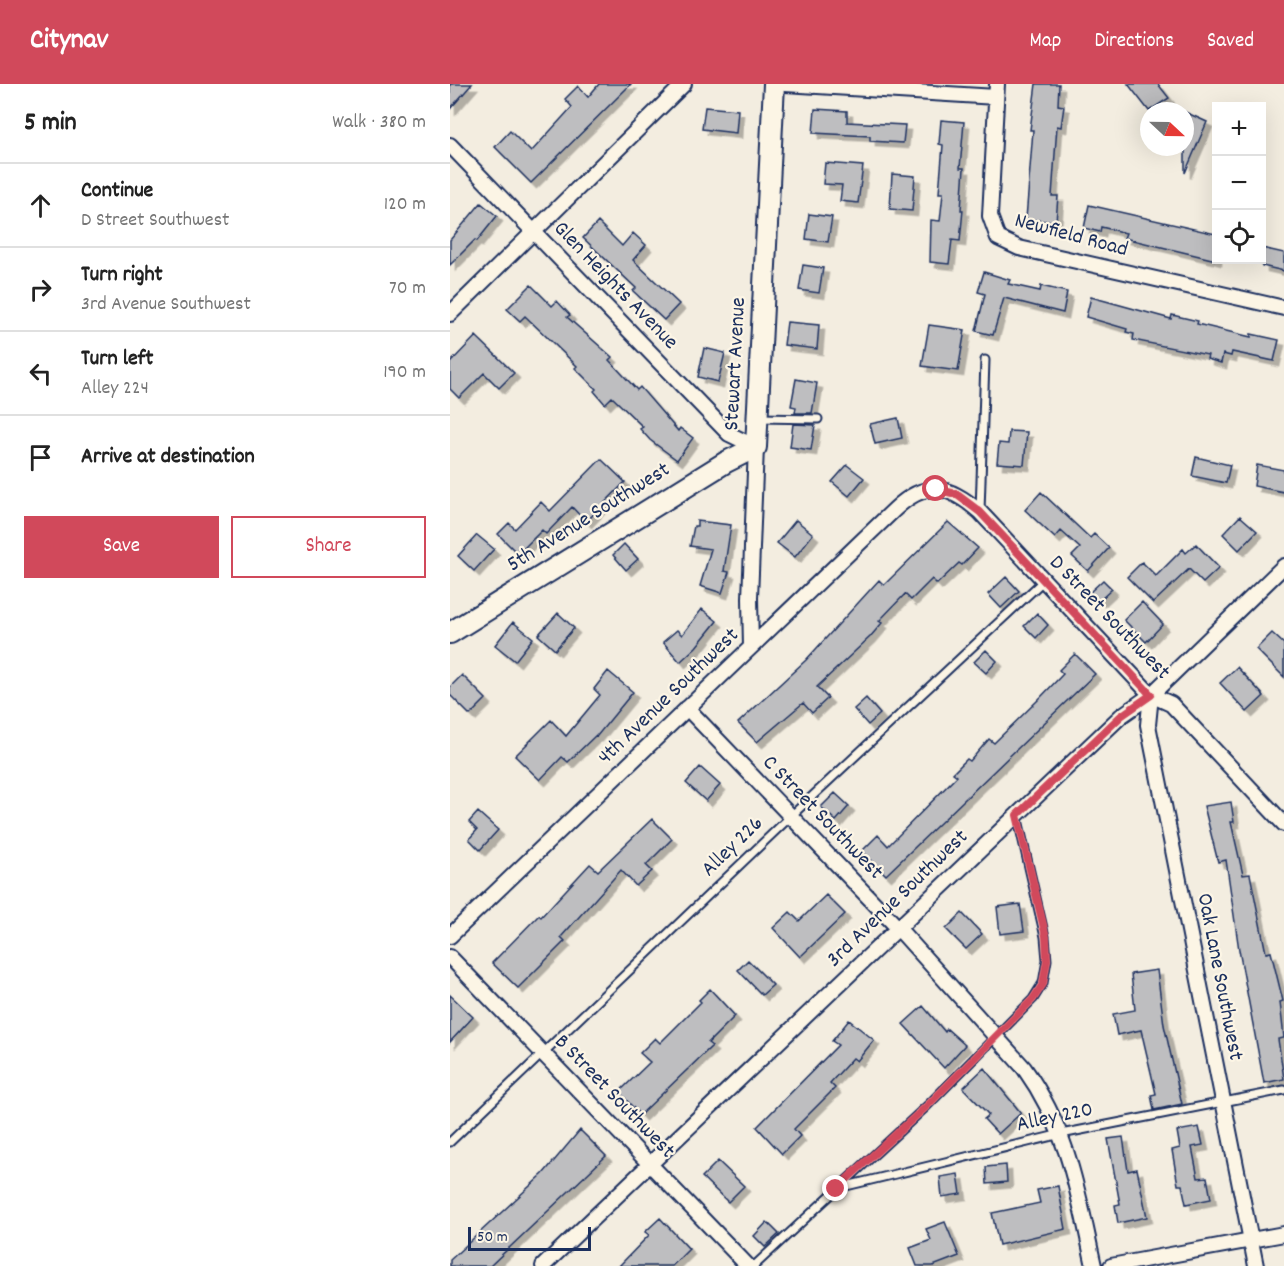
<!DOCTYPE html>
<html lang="en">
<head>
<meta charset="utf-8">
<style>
  :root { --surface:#fff; --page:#f6f6f6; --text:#222; --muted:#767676; --line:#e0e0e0; --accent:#d1495b }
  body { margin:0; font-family:Dekko,sans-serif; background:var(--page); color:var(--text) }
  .controls { position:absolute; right:18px; top:18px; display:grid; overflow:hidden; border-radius:0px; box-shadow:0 6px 24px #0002 }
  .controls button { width:54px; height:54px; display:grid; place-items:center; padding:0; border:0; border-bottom:2px solid var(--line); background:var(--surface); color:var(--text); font:30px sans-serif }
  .compass { position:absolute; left:690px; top:18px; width:54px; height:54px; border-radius:50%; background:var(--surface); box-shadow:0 6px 24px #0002; rotate:112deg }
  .scale { position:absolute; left:18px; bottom:15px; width:123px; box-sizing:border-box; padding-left:6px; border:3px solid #1b2f5e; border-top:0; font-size:16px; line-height:21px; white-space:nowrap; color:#1b2f5e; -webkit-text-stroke:4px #fcf5e5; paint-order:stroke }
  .stop { position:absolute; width:18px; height:18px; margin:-14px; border:4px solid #d1495b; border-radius:50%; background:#fff }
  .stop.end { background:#d1495b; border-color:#fff; box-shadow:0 2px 6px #0008 }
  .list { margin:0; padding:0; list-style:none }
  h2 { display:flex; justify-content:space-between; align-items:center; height:78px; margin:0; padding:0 24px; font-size:26px }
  h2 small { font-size:20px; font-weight:400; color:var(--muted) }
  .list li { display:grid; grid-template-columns:39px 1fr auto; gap:18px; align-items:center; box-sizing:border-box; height:84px; padding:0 24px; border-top:2px solid var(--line) }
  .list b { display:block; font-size:22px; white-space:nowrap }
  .list p { margin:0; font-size:20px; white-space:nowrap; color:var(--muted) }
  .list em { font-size:20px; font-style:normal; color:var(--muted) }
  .actions { display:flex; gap:12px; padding:18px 24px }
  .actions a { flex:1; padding:14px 0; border:2px solid var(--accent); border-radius:0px; text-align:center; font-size:21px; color:var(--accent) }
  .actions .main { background:var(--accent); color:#fff }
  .icon { flex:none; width:33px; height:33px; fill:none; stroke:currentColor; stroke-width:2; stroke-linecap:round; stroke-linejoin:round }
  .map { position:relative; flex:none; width:834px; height:1182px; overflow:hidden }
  header { display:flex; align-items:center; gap:36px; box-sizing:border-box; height:84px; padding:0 30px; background:var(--accent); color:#fff }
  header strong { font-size:28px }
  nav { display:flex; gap:33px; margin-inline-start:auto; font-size:21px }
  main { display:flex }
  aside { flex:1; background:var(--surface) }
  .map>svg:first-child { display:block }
</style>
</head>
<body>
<header>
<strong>Citynav</strong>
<nav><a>Map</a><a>Directions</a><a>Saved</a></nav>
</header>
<main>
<aside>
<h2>5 min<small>Walk · 380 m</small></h2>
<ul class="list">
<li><svg class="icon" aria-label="ahead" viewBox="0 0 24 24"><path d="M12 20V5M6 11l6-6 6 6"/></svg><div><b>Continue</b><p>D Street Southwest</p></div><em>120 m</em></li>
<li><svg class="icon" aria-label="right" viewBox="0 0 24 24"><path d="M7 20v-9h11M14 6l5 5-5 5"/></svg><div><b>Turn right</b><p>3rd Avenue Southwest</p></div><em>70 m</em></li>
<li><svg class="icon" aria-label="left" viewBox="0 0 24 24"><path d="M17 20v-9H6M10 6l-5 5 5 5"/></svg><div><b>Turn left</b><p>Alley 224</p></div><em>190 m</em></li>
<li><svg class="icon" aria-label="arrive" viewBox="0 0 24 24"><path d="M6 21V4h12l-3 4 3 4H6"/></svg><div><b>Arrive at destination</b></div></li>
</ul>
<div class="actions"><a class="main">Save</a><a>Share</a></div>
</aside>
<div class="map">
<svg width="834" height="1182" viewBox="0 0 834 1182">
  <defs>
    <filter id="shadow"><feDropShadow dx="5.5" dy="5.5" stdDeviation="0" flood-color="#0004"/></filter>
  </defs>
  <rect width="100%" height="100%" fill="#f3ede0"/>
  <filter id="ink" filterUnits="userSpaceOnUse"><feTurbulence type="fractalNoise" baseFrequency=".0167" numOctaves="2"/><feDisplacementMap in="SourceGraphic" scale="12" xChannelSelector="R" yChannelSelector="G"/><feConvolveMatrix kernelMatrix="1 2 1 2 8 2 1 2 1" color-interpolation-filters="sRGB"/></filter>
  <g filter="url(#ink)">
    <!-- building -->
    <path fill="#bebec0" stroke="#1b2f5e" stroke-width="1.5" filter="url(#shadow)" d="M0,0H22L0,25Z
      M149,0H181L81,99L45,63L60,47L81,68L122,23L115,15L128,2L138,13Z
      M586,0H609L608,21L614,22L611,43L607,42L602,112H608L606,138L576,135L583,46H580Z
      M678,0H708L719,14L699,27Z
      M255,23L288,26L286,49L252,45Z
      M365,25L397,27V38L455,41L453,59L420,57V52L363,49Z
      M735,28L757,38L735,89Z
      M491,36L514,38L510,84H514L511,126H513L510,157L502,156L499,180L480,178L481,136L490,137L493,109H489L493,61L489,60Z
      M375,79L413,82L408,119L390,117L392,101L373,100Z
      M442,90L465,92L462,127L440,125Z
      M31,119L47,132L27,157L25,156L0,181V156Z
      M639,121L766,150V176L674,154L676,149L651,143L650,148L634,144Z
      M359,130L382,133L378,158L356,155Z
      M148,138L172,162L183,149L196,161L183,176L229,220L214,236L183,207L186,204L133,154Z
      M812,164L834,169V187L812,182Z
      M353,181L373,184L369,209L349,206Z
      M534,188L560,196L558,200L590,207L591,202L617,208L613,229L554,214L543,251L526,247L535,210L528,208Z
      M81,201L102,222L107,217L120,231L117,233L162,273L159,276L187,306L190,303L228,347L230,344L243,354L227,376L200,356L190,345L193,343L162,313L155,320L144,307L146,305L125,284L127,282L75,232L70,237L57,225Z
      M641,213L721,235L722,231L748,237L747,240L801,253V250L829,256L824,277L782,268L781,272L773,270L771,279L757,275L758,271L683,256L684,250L676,248L677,245L636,233Z
      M337,238L369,241L367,265L334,261Z
      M479,241L515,246L508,287L472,282Z
      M26,252L64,289L49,304L34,289L9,314L0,305V279Z
      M254,264L275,269L268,298L248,293Z
      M346,295L367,299L362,329H345L346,323L341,322Z
      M448,334L452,354L425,360L420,340Z
      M343,340L365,341L361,366L340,363Z
      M559,347L577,348L574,381L547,379L549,359L558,360Z
      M746,373L780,381L776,399L742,392Z
      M151,375L175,398L136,438L122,423L96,450L92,446L68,470L48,450L59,439L65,445L91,418L100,427Z
      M397,381L414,394L399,412L382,398Z
      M807,381L834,386V408L804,402Z
      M591,408L640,454L644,450L659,464L638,487L622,472L630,464L611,447L605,454L575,426Z
      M790,432L807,447L789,466L773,450Z
      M346,436L363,450L345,473L327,459Z
      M247,437L281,441L274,487L279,488L272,509L250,502L261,465L240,462L244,442H247Z
      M498,438L528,464L512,481L509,479L487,500L482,495L461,516L455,510L429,537L432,539L420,553L367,603L378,614L362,629L353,619L307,658L288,639L356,576L429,496L434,501Z
      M27,451L44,465L24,487L8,472Z
      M174,460L188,475L176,486L163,471Z
      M746,460L769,484L753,499L739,485L703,519L677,493L692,478L706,492L733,465L736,469Z
      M556,493L569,507L551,524L538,510Z
      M653,496L662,505L649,517L640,508Z
      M692,518L713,540L696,558L674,536Z
      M252,525L267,537L246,563L230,578L213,558L227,546L232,551Z
      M108,529L124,544L105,566L88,551Z
      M587,529L598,541L586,554L574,542Z
      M63,538L83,554L65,577L45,561Z
      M822,549L834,560V593L806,565Z
      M536,566L547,577L536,589L524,578Z
      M625,570L645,590L436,791L412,767L428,751L438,762L507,692L503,689L517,675L520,677L539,655L544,659L588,616L613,590L609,586Z
      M787,583L814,612L797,628L770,599Z
      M158,587L183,608L147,652L146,651L118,678L112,673L90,696L65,672L101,636L116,652L150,611L144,605Z
      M12,591L36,615L20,631L0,611V603Z
      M416,614L430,630L418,641L404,625Z
      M250,683L270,701L256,717L236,699Z
      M385,709L399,722L386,737L371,723Z
      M781,718L784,738H781L793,791L800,790L816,869L821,868L833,917L830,918L834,954L828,955L834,995L814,999L789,866L776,776L768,778L754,722Z
      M28,728L48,746L30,766L19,755L27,746L19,738Z
      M202,735L222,755L196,781L202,787L186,802L171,786L111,853L115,857L68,904L42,879L89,831L91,833L140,780L148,787Z
      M376,811L395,830L350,873L323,844L340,828L349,837Z
      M570,820L574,847L550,850L547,823Z
      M512,829L532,850L516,865L496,845Z
      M298,876L323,901L312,911L288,886Z
      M707,886L714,941L732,1020L704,1026L701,1011L706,1010L691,946L667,951L663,930L685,926L681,890Z
      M260,905L285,932L258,959L262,962L190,1031L169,1008L200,978L190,969L205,954L210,959L251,918L249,916Z
      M0,911L23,933L0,958Z
      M473,922L495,948L497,945L515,961L494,984L453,940Z
      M399,936L424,956L407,977L403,974L380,999L385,1004L344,1045L350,1052L332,1070L307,1043L388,961L382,957Z
      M534,984L571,1029L548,1050L534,1035L539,1031L513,1004Z
      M749,1043L753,1061L742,1063L748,1094L757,1093L761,1115L736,1120L732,1101H728L722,1066L730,1064L727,1047Z
      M130,1046L156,1072L40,1182H0V1176L93,1090Z
      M673,1053L678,1087L687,1085L697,1133L668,1139L665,1121L670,1120L658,1055Z
      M268,1077L294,1102L278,1118L252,1093Z
      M556,1081L557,1098L537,1100L536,1083Z
      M508,1090L511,1110L492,1113L490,1093Z
      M608,1102L616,1145L549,1161L542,1129L590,1119L587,1106Z
      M210,1134L239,1165L222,1182H169L199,1151L195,1148Z
      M317,1138L329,1150L315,1163L304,1152Z
      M495,1138L509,1172L483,1182H467L460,1164L481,1156L476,1145Z"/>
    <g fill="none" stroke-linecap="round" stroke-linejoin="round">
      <!-- lane casing -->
      <g stroke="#1b2f5e" stroke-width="11">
        <path id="lane" d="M310,334L368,335
          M530,427L535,276
          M0,1058L340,733L593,497
          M388,1104L611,1050L834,1006
          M304,1182L478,1021L583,915L593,899L597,876L595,853L567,731"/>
      </g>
      <!-- street casing -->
      <g stroke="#1b2f5e" stroke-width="18">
        <path id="street" d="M335,0L546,13
          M547,0L540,132L548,154L569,164L834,224
          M0,61L279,350L306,363L300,514L301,563
          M0,230L234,0
          M701,611L698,641L806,1182
          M237,624L448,844L574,984C619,1047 628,1109 644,1182
          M0,852L445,425C477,395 499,401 530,428L701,611L721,620L834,740
          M0,873L298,1182
          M93,1182L671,632L701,611L834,482
          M661,1182L834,1150"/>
      </g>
      <!-- secondary casing -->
      <g stroke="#1b2f5e" stroke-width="24">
        <path id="secondary" d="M0,549L276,378L306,363L324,0"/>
      </g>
      <!-- lane -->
      <use href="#lane" stroke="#fcf5e5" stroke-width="7"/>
      <!-- street -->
      <use href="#street" stroke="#fcf5e5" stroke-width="14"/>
      <!-- secondary -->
      <use href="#secondary" stroke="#fcf5e5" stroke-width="20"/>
    </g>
  </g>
  <g fill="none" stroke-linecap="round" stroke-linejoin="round" filter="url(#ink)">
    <!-- route -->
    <path stroke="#d1495b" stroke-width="8" d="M386,1105L478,1021L583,915L593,900L597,876L596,853L567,731L671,632L701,611L530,428L506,410L486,405"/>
  </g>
  <g text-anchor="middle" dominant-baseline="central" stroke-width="4.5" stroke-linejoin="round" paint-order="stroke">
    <!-- street labels -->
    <g font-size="22" fill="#1b2f5e" stroke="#fcf5e5">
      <text transform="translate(621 152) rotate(15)">Newfield Road</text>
      <text transform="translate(165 202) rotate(46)">Glen Heights Avenue</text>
      <text transform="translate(286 280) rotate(-87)">Stewart Avenue</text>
      <text transform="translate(139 434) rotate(-32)">5th Avenue Southwest</text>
      <text transform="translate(659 534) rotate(46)">D Street Southwest</text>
      <text transform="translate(219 613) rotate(-44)">4th Avenue Southwest</text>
      <text transform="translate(372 734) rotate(46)">C Street Southwest</text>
      <text transform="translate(283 763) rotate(-44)">Alley 226</text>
      <text transform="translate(448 815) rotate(-44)">3rd Avenue Southwest</text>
      <text transform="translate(769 893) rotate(79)">Oak Lane Southwest</text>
      <text transform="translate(164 1013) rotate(46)">B Street Southwest</text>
      <text transform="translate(605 1034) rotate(-12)">Alley 220</text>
    </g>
  </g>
</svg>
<div class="controls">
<button>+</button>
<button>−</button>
<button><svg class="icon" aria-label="locate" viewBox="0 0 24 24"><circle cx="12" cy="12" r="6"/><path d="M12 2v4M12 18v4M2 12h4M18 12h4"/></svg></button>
</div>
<svg class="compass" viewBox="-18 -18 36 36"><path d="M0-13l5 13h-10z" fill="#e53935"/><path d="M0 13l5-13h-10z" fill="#767676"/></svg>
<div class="scale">50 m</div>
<div class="stop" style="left:486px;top:405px"></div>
<div class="stop end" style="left:386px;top:1105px"></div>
</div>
</main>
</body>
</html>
